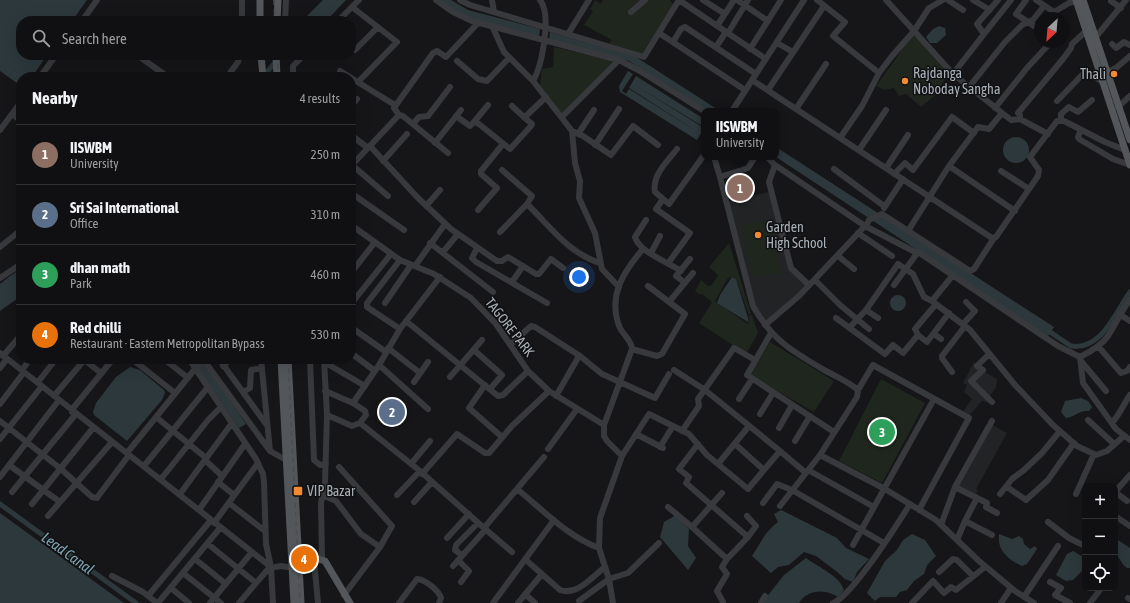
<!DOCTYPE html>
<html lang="en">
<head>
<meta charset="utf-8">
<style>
  :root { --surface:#101012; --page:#1e1e20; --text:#f1f3f6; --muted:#9c9d9f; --line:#303032; --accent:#8c9099 }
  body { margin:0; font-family:"Asap Condensed",sans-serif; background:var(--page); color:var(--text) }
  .controls { position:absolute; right:12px; bottom:12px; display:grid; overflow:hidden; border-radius:8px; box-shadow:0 4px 16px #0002 }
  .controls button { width:36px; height:36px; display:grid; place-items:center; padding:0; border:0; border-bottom:1px solid var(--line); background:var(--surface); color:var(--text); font:20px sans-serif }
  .compass { position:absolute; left:1034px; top:12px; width:36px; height:36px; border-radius:50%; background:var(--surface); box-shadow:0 4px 16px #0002; rotate:206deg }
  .you { position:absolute; left:579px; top:277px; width:14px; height:14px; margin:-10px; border:3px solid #fff; border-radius:50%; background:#1a73e8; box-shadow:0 0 0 6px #1a73e833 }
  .badge { display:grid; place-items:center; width:26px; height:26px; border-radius:50%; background:var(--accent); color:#fff; font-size:13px; font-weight:700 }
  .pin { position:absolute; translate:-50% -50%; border:2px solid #fff; box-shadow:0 1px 4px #0006 }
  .popup { position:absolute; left:701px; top:108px; width:78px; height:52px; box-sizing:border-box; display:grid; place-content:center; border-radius:8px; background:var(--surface); filter:drop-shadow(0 1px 3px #0005); font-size:13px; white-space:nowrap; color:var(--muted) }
  .popup b { font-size:15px; color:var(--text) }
  .popup::after { content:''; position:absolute; left:50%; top:100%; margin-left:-8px; border:8px solid transparent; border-top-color:var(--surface) }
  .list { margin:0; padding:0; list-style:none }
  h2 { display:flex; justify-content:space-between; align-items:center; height:52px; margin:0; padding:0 16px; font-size:17px }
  h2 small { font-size:13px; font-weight:400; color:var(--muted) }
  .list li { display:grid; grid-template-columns:26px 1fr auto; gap:12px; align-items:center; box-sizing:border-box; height:60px; padding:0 16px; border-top:1px solid var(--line) }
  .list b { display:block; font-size:15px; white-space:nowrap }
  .list p { margin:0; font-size:13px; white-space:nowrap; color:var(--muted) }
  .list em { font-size:13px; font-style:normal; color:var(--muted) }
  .icon { flex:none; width:22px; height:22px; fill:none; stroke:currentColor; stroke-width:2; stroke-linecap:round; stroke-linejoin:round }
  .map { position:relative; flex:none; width:1130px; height:603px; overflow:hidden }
  .search { position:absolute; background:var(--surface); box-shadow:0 4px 16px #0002; left:16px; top:16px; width:340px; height:44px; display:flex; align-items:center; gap:10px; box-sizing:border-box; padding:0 14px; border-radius:16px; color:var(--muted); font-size:15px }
  .panel { position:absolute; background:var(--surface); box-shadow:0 4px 16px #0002; left:16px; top:72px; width:340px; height:292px; border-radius:16px }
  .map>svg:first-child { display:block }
</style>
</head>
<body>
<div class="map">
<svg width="1130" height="603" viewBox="0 0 1130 603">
  <rect width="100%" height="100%" fill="#161618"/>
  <!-- built -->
  <path fill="#222325" d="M744,178L748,195L736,198L732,182Z
    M769,192L789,269L806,284L797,295L766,322L754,304L727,202Z
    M974,362L983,368L981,370L997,379L996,387L990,396L989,403L982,401L967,418L962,413L972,399L964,392L967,385L963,383Z
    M991,424L1007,433L976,489L978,491L976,494L956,485Z"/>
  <!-- green -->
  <path fill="#1e261e" d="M595,0L601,4L603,0H669L674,4L640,58L609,43L612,40L584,25L593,11L590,9Z
    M912,33L950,72L934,96L921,107L906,94L899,96L894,88L884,90L876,86L895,60Z
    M554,47L615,61L562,114L540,86L542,69L553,67Z
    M769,220L780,268L784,272L754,277L740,226Z
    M729,243L751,313L749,315L736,279L733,277L728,278L715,301L748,324L749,316L752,315L758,333L746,354L699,323L712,302L702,294L700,295L695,291L701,280L708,286L712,285L718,275L709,267Z
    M770,342L834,381L814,412L749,375Z
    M881,379L925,403L882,483L839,461Z"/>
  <!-- water -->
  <path fill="#2c383c" d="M0,0H87L72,21H21V55H47L32,77H21V86L0,71Z
    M323,0H346L326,21H302Z
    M438,0H451L468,10L540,29L539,37L470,20Z
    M939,26L945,28L946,35L937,43H930L926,37L933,29Z
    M550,32L636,57L720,111H706L629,61L549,40Z
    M628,71L633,74L622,91L626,94L629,89L696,131L629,88L636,76L704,119V127L638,87L704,128L697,140L620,92L619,86Z
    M1003 150a13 13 0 1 1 26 0a13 13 0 1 1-26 0Z
    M776,147L1054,327L1048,336L776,157Z
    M21,269V296L0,311V284L10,276Z
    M732,277L736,279L748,318V322L717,303L720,295Z
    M890 303a8 8 0 1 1 16 0a8 8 0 1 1-16 0Z
    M192,359H202L246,424L239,428Z
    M130,367L140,370L164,390L165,393L162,400L127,441L94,415L93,412L96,403L116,377Z
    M1081,398L1088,401L1092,407L1089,411C1078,410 1075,417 1066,418L1061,412L1065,401Z
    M781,510L837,538L846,548L869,559L857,572L853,582L845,579L836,571L816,556L804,552L789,565L778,567L771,573L752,556C762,541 764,533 778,522L774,514Z
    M0,513L124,603H0Z
    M676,515L689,529L688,546L696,558L688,570L660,537L664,522Z
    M912,534L925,540L936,556L927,565L924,574L914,581L907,590L900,592L896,597H880L875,601L867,593L885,561L897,550L903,540Z
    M999,534L1012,539L1019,536L1023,539L1024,544L1030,549L1035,546L1037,549L1027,564L1022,566C1008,559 997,551 999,534Z
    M1115,540H1118L1130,548V568H1127C1121,564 1120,557 1115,554Z
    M1073,551L1085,558V568L1073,580L1066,581L1056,575L1067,554Z
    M806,558C818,567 840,576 844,590L838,597C825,589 808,589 799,603H762L784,575Z"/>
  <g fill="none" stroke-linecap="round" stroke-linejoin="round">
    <!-- canal -->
    <path stroke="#2c383c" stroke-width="5" d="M263,77L281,55
      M1047,330L1071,346C1102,351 1116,311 1130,292
      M0,504L136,603"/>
    <!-- minor -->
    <path stroke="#37393d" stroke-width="6" d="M436,0L453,12L472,21L619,60L640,71L704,111
      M460,0L470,5L644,57L679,0L766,59
      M492,0L494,12
      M540,0C552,14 542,66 533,81L572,131L575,163L580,181L579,198L595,233L602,269L619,287
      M703,0L725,14
      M737,0L768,21
      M817,0L845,22L833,36L879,73L862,106L840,138
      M886,0L953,74L1011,120L1020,119L1048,134
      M948,0L963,10
      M973,0L990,10
      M1026,0L1016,14L1040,30
      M1036,0L1054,12L1058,18
      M1111,1L1121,8
      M352,7L397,42L358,82
      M631,12L645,0
      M1054,12L1069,3L1076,1
      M82,21L97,0
      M242,21V0
      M285,21L286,0
      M338,21L359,0
      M1064,25V28
      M492,26L504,52L533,81
      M717,26L734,0
      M659,33L745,90
      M728,33L748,0
      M568,34L589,0
      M984,34L1011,0
      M1095,38L1126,0
      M673,42L681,29L685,27L756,74
      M777,43L793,52
      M1112,44L1116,48L1124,42L1130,45
      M716,47L726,32
      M750,49L781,0
      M355,50L378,27
      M137,55L168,77
      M457,61L478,79L487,81L509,58
      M340,71L350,77
      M1108,72L1116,68L1130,56
      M879,73L892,56L914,31L929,8L943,0
      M953,74L984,34L977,24L998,0
      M40,77L56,55
      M227,77L238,62L240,55
      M293,77V66L304,55
      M351,78L395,105
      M752,80L992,238L996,237L1038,176L1039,170L1030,157L1057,121H1064L1105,142L1125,150
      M969,87L1005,42L1022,25L1033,20L1044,6
      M768,90L824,6
      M1057,101L1083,74H1089L1103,82
      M351,106L357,99
      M512,106L525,118
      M1118,107L1130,96
      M995,108L1027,68L1051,42
      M796,109L826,64
      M732,111L804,0
      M12,114L21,121
      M399,115L394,108L433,53L437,51L446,57L479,22
      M456,116L470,126L474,122L479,124L510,149L531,126L532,124L525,118L526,116L546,97
      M562,117L619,60
      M1020,119V115L1018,113L1063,59L1071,48L1072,44L1086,31
      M1061,120V114L1069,107L1078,112L1092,100
      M474,122L488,105
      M413,124L419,117L428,116L450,87
      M0,130L21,102
      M1081,130L1078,137L1079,139L1113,159L1130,165
      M572,131L583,136L611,155L633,126L658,145
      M578,134L594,110
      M351,135L368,148
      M435,143L461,110
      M595,145L619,109
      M370,146L418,198L451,229L497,261H502L508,257L536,274H539L551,259L563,268
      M677,149C667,162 652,175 655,192L669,204L704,155
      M859,150L886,110
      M714,157L720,177L753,306C772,340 793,352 826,371C837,377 849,382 858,390L857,397L820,455L780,506
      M767,157L775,165L865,226
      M383,161L407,134
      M352,165L388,196
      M775,165L769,182L791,268L809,285
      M351,166L399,115L403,116L448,153
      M949,166L1015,211
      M886,168L908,135
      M834,169L884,206
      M502,170L532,196L527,204
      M1001,171L1029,189
      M894,174L905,163L913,170L952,117L974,133
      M720,177L748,168L755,157
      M351,193L404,230
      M663,199L656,209L690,233L669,262
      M426,206L440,190
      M884,208L903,179
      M478,210L497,188L481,174V171L503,144
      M646,220L635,237C639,252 668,262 681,271
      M351,225L400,260L434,274L471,298L496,324L528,371L549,391L604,425
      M866,226L869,220L882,214L970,271L974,269L994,238
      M908,231L949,166L978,127L989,129L1002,113
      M500,232L527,204C550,226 568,253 600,263
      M858,233L892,256
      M430,243L493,292
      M0,247L21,230
      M477,248L472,258L476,262L547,303
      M443,252L458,234
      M651,253L660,236
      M838,256L854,269
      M400,260L367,303V307L400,329
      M415,266L445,224
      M351,273L375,242
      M0,278L21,264
      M815,280L840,305L869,329
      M512,282L523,266
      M685,283L676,276L690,259
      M894,285L918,252L1058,346L1080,357C1090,352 1102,345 1108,336C1116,324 1121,311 1130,300
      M932,301L953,275
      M669,302L693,273
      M385,303L411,265
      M351,304L391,254
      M866,310L878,318
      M1119,314L1130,321
      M836,318L885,354L893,345L903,353L918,335L927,342L949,313
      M406,321L498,396L503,395L528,371
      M963,324L975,311L966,302
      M765,325L799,296L865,226L917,253
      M850,327L866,310L898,264L913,274L924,297L932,301L970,330L1016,386L1053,425L1077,446L1096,455L1107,451L1124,436
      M352,328L386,352
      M771,333L747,375L834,432
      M934,334L941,339
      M918,335L915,329L936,304
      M511,344L531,326L535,327L580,356L602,374L655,398L669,374
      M1098,346L1121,373L1127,371L1130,367
      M388,348L420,373
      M632,349L657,356L662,354L685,314L648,286
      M474,350L502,375L490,389
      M0,353L271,567
      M351,353L375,371
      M989,354L977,366L983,370L971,381L992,402
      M3,356L21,335
      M1080,357L1083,383L1116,429L1130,440
      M83,359L101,373
      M132,359L175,393
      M164,359L188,378
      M189,359L256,459L263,474L264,482L266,544L271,567L273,603
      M203,359L270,451
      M219,359L266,424
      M261,359L270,451L286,460
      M310,359L314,460L320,465L326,464
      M1081,361L1106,391
      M324,362L365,386
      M379,365L428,409
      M223,366L231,359
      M0,368L7,359
      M22,370L30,359
      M674,370L705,390L780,451
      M952,372L942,358V356L965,326
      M450,377L482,340
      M38,382L56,359
      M414,382L428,362
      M485,385L469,408L502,437
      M858,390L873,365L969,418L919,510
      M325,391L353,403L365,411L366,415L360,423
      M243,392L250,388L251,370L262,368
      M54,396L85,359
      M556,396L579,356
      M739,399L752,379
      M353,403L379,365L400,329L440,277
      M0,404L24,372
      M72,412L74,407L113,359
      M760,414L773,393
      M327,415L352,426L360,423L420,471L484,528L517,489C542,509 568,537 599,548
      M156,417L206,458
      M1088,420L1114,444
      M0,421L61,469L92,497L97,498L99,495L129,455
      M1112,423C1120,414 1123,405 1130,395
      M779,428L792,405
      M682,431L699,406L698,399L734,348L755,360
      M636,434L663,448
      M0,439L42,386
      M795,441L810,416
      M698,444L679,469L689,477L686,483L748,537L727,559L692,527L722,493
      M735,444L764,470
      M660,447L673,426
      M548,449L577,409
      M127,453L203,359
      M820,455L885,489L936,520L979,561L1015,591L1034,603
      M622,456L649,414L689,434L707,455L748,489L780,451L806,473
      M205,460L222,476
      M411,464L430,441
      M718,464L749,426
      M9,465L60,502
      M144,466L208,387
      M339,467L392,526L380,547L344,595
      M808,470L874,507
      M422,474L457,434L485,453H489L512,426L549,391
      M0,477L59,400
      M161,479L208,420L221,407
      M218,482L234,495
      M955,487L977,498
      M1007,487L1026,500L1048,480L1074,443
      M517,489L544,457
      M12,492L75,415
      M1115,492L1130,475
      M1115,492L1127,501
      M180,494L232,423
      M1000,494L1012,479L1024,470L1042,453L1060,431
      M1076,494L1094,454
      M322,495L336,501L361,534L380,547
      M397,495L420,471
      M414,502L432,482
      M229,503L265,531
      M763,503L777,484L792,490L884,543
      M32,504L93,428
      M668,507L692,527
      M199,510L245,444
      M48,516L112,442
      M747,516L756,526L748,537
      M1115,516L1130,526
      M1048,522L1069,538L1085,546
      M214,523L258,463
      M941,525L955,487L992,421
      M484,528L512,552
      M992,535L965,521L977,498L987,503L986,507L997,513
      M447,538L469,514
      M957,540L965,521
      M208,544L256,583
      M853,545L934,399
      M459,553L455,550L456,545L478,523
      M195,559L226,584
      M322,559L321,503L325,482L327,415L324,359
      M314,560L318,603
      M458,560L469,571L461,582
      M526,560L560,590C577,596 592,577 605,567
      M453,566L486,529
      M939,572L953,559L957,560L973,576
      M183,573L221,603
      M112,576L143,592L157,603
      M1050,582L1061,588L1055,595L1070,603
      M171,588L189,603
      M525,594L535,603
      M148,596L211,520
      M1024,597L1058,546
      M1128,598L1130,599
      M579,601L609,579L628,573L659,543
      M723,602L717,591L727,574L722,567L727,559
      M158,603L220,528
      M210,603L252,552
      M239,603L269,568L281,566L293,568
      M399,603L417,579C425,579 439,591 441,598L439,603
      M493,603L554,520
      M518,603L542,574
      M613,603L609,579L599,548L600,518L622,456L607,441L604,436V425L632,349C632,341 624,336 620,328C607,297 623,272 643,249
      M761,603L765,596
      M833,603C852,596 897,525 910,504
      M912,603L933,581L944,593L951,587L956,590L985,567
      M1001,603L1011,588
      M1090,603L1100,590"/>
    <!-- major -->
    <path stroke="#53575c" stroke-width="7" d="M260,0V21
      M1076,0L1130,165
      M1083,0L1130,140
      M277,21L278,0
      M261,55L263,77
      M276,55L277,77
      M281,359L294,603
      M288,359L301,603
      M297,568L309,565L318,559L325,561L350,603"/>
    <!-- rail -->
    <path stroke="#4a4e52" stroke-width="1.5" stroke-dasharray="5 4" stroke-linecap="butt" d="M274,0L275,21
      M277,55L278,77
      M288,359L300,603"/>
  </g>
  <!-- markers -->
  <g fill="#f28a34" stroke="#111113" stroke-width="1.5">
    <circle cx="1114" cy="74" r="4"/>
    <circle cx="905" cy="81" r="4"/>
    <circle cx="758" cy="235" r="4"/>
    <rect x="293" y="486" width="10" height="10" rx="2"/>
  </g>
  <g text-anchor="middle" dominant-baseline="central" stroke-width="3" stroke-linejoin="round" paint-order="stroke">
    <!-- poi labels -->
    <g font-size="14" fill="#a8b0b8" stroke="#111113" text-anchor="start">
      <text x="913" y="73">Rajdanga<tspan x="913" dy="16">Noboday Sangha</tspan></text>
      <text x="1106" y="74" text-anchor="end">Thali</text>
      <text x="766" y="227">Garden<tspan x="766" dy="16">High School</tspan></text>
      <text x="307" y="491">VIP Bazar</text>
    </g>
    <!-- street labels -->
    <g font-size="14" fill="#a8b0b8" stroke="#111113">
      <text transform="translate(510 327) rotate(52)">TAGORE PARK</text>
    </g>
    <!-- water labels -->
    <g font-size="15" font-style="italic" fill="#7fa6b3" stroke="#111113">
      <text transform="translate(68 553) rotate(36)">Lead Canal</text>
    </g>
  </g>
</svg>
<div class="controls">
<button>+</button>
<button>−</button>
<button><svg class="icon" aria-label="locate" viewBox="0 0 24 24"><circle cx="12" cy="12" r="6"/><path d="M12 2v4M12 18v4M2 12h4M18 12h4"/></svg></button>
</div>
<svg class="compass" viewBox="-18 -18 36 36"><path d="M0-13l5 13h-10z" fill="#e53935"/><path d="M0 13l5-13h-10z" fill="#9c9d9f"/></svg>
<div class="you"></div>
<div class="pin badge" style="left:740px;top:188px;background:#8d6e63">1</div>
<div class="popup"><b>IISWBM</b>University</div>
<div class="pin badge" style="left:392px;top:412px;background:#5c6f8a">2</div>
<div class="pin badge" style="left:882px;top:432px;background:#2e9e5b">3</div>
<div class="pin badge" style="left:304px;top:559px;background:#e8710a">4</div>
<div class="search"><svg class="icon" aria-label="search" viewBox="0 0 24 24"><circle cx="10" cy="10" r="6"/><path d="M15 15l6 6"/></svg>Search here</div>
<section class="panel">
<h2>Nearby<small>4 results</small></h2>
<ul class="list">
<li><span class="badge" style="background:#8d6e63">1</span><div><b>IISWBM</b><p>University</p></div><em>250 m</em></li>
<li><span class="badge" style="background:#5c6f8a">2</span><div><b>Sri Sai International</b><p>Office</p></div><em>310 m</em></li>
<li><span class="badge" style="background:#2e9e5b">3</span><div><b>dhan math</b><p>Park</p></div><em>460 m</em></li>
<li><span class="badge" style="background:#e8710a">4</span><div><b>Red chilli</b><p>Restaurant · Eastern Metropolitan Bypass</p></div><em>530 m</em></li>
</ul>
</section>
</div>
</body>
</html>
